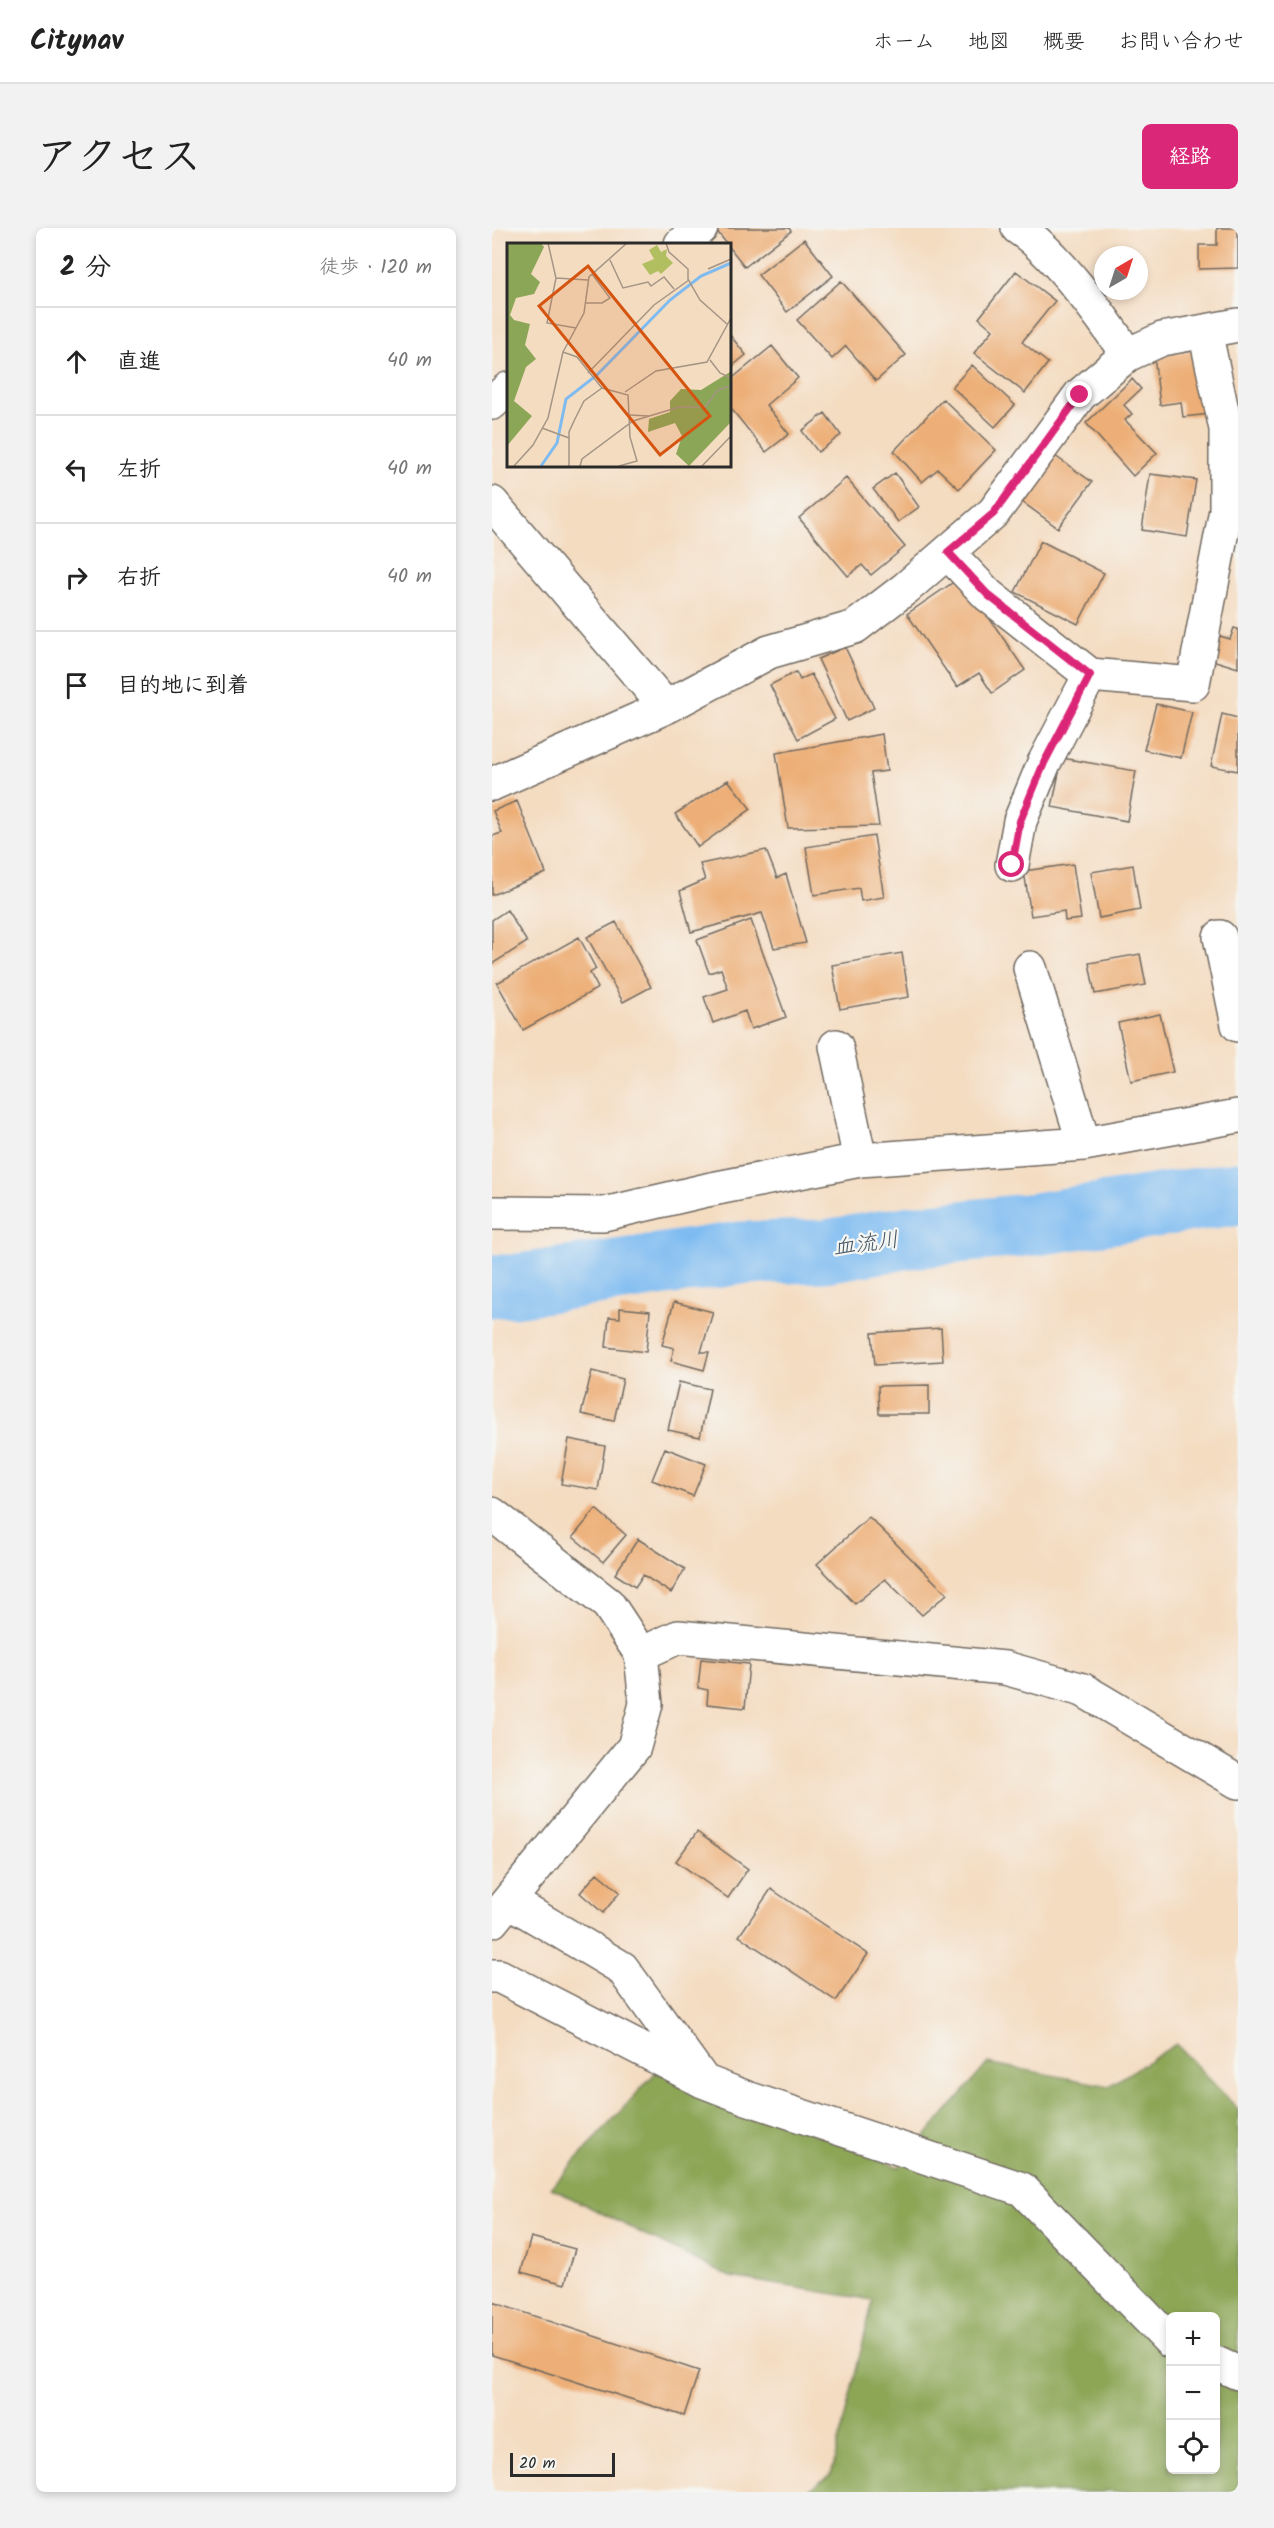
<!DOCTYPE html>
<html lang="ja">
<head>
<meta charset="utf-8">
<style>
  :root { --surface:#fff; --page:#f2f2f2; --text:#222; --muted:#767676; --line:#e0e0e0; --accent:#db2777 }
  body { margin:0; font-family:Kalam,"Klee One",sans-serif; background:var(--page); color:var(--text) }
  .controls { position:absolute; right:18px; bottom:18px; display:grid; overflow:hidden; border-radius:9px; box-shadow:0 3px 9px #0003 }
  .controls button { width:54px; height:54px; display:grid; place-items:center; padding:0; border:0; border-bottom:2px solid var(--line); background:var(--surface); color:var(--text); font:30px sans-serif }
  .compass { position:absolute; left:602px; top:18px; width:54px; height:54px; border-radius:50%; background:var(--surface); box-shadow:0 3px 9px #0003; rotate:39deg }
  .scale { position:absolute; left:18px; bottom:15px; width:105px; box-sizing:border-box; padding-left:6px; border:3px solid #2b2b2b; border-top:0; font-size:16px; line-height:21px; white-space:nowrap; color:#2b2b2b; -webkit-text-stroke:4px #f6f6f2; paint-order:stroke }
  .stop { position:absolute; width:18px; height:18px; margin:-14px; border:4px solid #db2777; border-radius:50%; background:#fff }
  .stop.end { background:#db2777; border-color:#fff; box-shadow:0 2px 6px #0008 }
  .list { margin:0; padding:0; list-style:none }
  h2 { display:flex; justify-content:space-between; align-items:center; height:78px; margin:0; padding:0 24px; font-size:26px }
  h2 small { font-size:20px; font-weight:400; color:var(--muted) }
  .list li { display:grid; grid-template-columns:39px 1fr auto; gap:18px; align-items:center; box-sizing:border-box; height:108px; padding:0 24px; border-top:2px solid var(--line) }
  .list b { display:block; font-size:22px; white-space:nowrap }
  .list em { font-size:20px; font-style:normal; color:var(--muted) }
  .icon { flex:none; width:33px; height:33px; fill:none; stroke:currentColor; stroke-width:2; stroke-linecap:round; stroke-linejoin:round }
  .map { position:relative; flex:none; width:746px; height:2264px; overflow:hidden; border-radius:9px }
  header { display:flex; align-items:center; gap:36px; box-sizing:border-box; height:84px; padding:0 30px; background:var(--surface); border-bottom:2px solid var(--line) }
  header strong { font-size:28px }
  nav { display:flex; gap:33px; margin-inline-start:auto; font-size:21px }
  .intro { display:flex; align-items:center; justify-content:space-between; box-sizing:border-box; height:144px; padding:0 36px }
  h1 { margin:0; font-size:42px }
  .button { padding:15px 27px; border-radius:9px; background:var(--accent); color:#fff; font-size:21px; font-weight:700 }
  main { display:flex; gap:36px; padding:0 36px }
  aside { flex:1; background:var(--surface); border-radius:9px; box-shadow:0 3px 9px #0003 }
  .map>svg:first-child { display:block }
</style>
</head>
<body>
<header>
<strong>Citynav</strong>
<nav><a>ホーム</a><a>地図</a><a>概要</a><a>お問い合わせ</a></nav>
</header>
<div class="intro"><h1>アクセス</h1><a class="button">経路</a></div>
<main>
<aside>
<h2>2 分<small>徒歩 · 120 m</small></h2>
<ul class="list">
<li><svg class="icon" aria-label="ahead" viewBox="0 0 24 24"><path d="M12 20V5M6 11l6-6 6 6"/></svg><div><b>直進</b></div><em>40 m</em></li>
<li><svg class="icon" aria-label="left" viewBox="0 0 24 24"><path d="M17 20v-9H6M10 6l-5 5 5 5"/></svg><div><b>左折</b></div><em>40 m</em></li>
<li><svg class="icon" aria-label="right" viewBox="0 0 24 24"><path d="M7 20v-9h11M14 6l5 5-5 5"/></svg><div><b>右折</b></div><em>40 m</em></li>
<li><svg class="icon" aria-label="arrive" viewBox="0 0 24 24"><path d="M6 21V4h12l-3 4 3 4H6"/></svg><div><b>目的地に到着</b></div></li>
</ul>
</aside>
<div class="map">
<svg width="746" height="2264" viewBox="0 0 746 2264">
  <rect width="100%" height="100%" fill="#f6f6f2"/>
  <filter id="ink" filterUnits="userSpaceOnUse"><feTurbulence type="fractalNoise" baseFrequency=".0167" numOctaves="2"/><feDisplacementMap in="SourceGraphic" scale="12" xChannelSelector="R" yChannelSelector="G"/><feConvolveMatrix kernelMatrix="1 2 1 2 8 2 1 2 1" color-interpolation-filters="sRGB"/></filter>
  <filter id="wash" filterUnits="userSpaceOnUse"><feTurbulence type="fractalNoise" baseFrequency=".008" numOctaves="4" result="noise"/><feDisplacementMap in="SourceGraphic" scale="24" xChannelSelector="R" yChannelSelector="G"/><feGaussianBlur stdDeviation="1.35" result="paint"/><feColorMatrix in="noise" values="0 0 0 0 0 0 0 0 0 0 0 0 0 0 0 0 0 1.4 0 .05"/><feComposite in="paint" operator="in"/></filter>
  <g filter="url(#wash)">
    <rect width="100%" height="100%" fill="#f4dcc1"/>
    <!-- forest -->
    <path fill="#8ca657" stroke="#5c6841" stroke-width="1.5" fill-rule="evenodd" d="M684,1816L746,1881V2264H313L339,2247L381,2072L238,2049L59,1960L164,1844L407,1939L496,1835L617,1858ZM678,2088H724V2242H678Z"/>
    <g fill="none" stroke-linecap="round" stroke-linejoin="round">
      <!-- river -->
      <path stroke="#7ebbf1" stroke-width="63" d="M0,1058H21L249,1025L333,1023L419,1009L544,996L746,965"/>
    </g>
    <g id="blocks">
      <!-- building -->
      <path fill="#edaf77" d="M226,0H297L299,3L253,39L224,2Z
        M725,0H746V40L707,41V17H725Z
        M312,11L341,48L295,84L266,47Z
        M524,43L563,73L530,114L556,135L533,165L482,125L501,102L487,90Z
        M349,53L414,127L384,153L354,118L340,131L305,92Z
        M237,106L254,127L237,141Z
        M280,118L306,150L274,177L297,206L274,224L237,178V153Z
        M710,122L719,186L691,189L689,174L668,177L662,128Z
        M480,137L523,177L503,199L460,159Z
        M640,151L649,161L632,177L640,186L633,192L665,225L641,248L594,195Z
        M451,171L504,222L467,261L446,241L430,254L402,223Z
        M333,185L349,207L326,224L310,203Z
        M563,228L600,254L566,300L529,273Z
        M403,245L427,279L406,294L381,261Z
        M658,246L704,252L695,309L650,302Z
        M354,250L413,319L379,347L370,337L356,348L307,290Z
        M549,313L612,345L586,396L523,364Z
        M469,349L533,442L500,465L487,445L465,459L415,386Z
        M742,400L746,401V440L720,432L728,408L738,411Z
        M353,419L382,480L355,493L326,431Z
        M304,444L308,452L319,446L343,491L306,511L278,457Z
        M664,476L700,484L689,530L652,522Z
        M730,486L746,490V543L719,538Z
        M390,506L395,543L379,545L387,598L296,600L284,525Z
        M570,530L644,543L635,593L560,579Z
        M236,552L259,581L206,619L183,586Z
        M25,573L54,645L0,667V608L10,605L1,583Z
        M382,608L392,669L369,673L367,660L322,667L314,619Z
        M274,622L285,650L294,646L314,715L282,720L270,685L199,704L188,663L213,652L208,636Z
        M581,636L589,691L573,693L572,683L539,688L532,643Z
        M641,637L648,682L607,690L599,644Z
        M15,682L35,714L0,736V692Z
        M259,692L294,789L259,801L253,783L221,795L212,769L236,761L229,741L217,745L205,712Z
        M124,694L159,759L131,774L95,709Z
        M87,709L104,741L98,745L106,760L31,802L5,755Z
        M410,725L417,769L348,781L340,737Z
        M648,726L654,757L603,766L597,735Z
        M668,786L681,844L639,853L626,795Z
        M182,1074L221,1084L209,1124H217L212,1142L179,1133L182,1120L170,1117Z
        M128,1080L158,1083L154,1124L114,1119L117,1089L128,1090Z
        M449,1100L451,1133L383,1137L380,1105Z
        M100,1143L131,1151L122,1193L89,1186Z
        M187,1154L218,1161L208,1209L176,1202Z
        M437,1157V1186H387L386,1158Z
        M77,1211L113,1218L106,1262L69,1256Z
        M173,1220L214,1236L201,1268L160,1252Z
        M104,1281L134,1307L111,1334L81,1309Z
        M377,1289L455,1366L430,1387L393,1351L363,1376L325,1336Z
        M146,1311L193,1341L179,1365L151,1347L143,1359L123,1346Z
        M209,1431L257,1436L253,1480L215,1476L216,1462L206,1460Z
        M205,1604L256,1641L236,1670L184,1633Z
        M105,1645L128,1664L111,1685L88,1665Z
        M279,1661L376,1726L344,1773L247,1708Z
        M39,2009L83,2021L73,2056L29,2044Z
        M0,2074L207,2143L192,2188L0,2127Z"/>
    </g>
  </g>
  <g filter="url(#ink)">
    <use href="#blocks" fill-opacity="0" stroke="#716960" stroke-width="1.5"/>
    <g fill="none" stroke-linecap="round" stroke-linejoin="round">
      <!-- minor casing -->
      <g stroke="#716960" stroke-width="36">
        <path id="minor" d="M526,0C563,24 611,89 635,127
          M189,16L209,0
          M0,175L16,161
          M0,275L174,479
          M456,325L496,367L598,447L701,456L734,282V201L713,103
          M0,556L174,479L277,424L363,399L414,360L502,284L588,167L635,127L670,111L746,97
          M520,637L528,593L552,535L598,447
          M728,709L746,797
          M538,740L592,916
          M344,818L368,932
          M0,985L112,986L215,962L368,932L592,916L746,888
          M0,1286L116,1376L149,1426L154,1476L142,1519L0,1693
          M149,1426L186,1409L513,1440L591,1462L746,1554
          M17,1673L130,1740L208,1848
          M0,1748H7L211,1853L255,1870L530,1961L678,2113
          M724,2135L746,2145"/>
      </g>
      <!-- minor -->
      <use href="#minor" stroke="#fff" stroke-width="33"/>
    </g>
  </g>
  <g fill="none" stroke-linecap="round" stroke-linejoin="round" filter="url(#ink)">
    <!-- route -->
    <path stroke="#db2777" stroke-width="8" d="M520,637L528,593L552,535L598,447L496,367L456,324L502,285L588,167"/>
  </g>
  <g text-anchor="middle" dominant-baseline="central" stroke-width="4.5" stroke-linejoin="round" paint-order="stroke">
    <!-- water labels -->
    <g font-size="22" font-style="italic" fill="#445666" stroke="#f6f6f2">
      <text transform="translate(374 1017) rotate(-8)">血流川</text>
    </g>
  </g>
  <!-- overview -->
  <g transform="translate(15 15)">
    <rect width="224" height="224" fill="#f4dcc1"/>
    <path d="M150,2L154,9L160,6L159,13L166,20L154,31L151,28L143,32L135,21L147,16L142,7Z" fill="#b1bf61"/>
    <path d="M0,0H34L37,4L24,31L33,39L27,51L9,55L3,72L7,77L23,81L18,102L29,116L19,124L7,158L25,173L0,203ZM223,129V180L182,223L169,211L175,193L168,180L141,189L142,176L163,169V158L174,146L194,147Z" fill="#8ca657"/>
    <path fill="none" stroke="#7ebbf1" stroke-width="3" d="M34,223L50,200L59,156L90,132L163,57L194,33L224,20"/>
    <path fill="none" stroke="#a49585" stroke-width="1.5" d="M41,0L49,35L81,37M159,0L162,9L181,26V36L193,57L220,81M103,17L116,45L141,39L144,43L157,34L167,46M201,26L224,16M49,35L40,80L69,85M79,60H95L103,55L85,31M56,109L77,70L82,34L120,0M203,117L213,130L224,135M81,130L147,62L182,37M118,149L149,128L200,119L224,75M123,172L142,173M35,185L62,195M7,223L26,202L41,175L56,109L70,114L95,145L121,152L123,194L130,218L112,223M62,223V189L67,178L77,158L95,145M73,223L75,216L126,178L172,164H198L211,147L224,143M195,223L224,193"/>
    <path fill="#d5540f" fill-opacity="0.15" stroke="#d5540f" stroke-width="3" d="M81,23L203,173L153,212L32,63Z"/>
    <rect width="224" height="224" fill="none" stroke="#2b2b2b" stroke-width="3"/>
  </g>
</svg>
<div class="controls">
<button>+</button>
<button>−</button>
<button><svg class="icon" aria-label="locate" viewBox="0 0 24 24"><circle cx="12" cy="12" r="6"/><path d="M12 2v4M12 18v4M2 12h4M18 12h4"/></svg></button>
</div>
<svg class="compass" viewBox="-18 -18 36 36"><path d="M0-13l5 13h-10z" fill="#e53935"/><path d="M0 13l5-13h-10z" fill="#767676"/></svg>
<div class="scale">20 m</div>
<div class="stop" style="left:520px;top:637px"></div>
<div class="stop end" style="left:588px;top:167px"></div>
</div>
</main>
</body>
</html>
